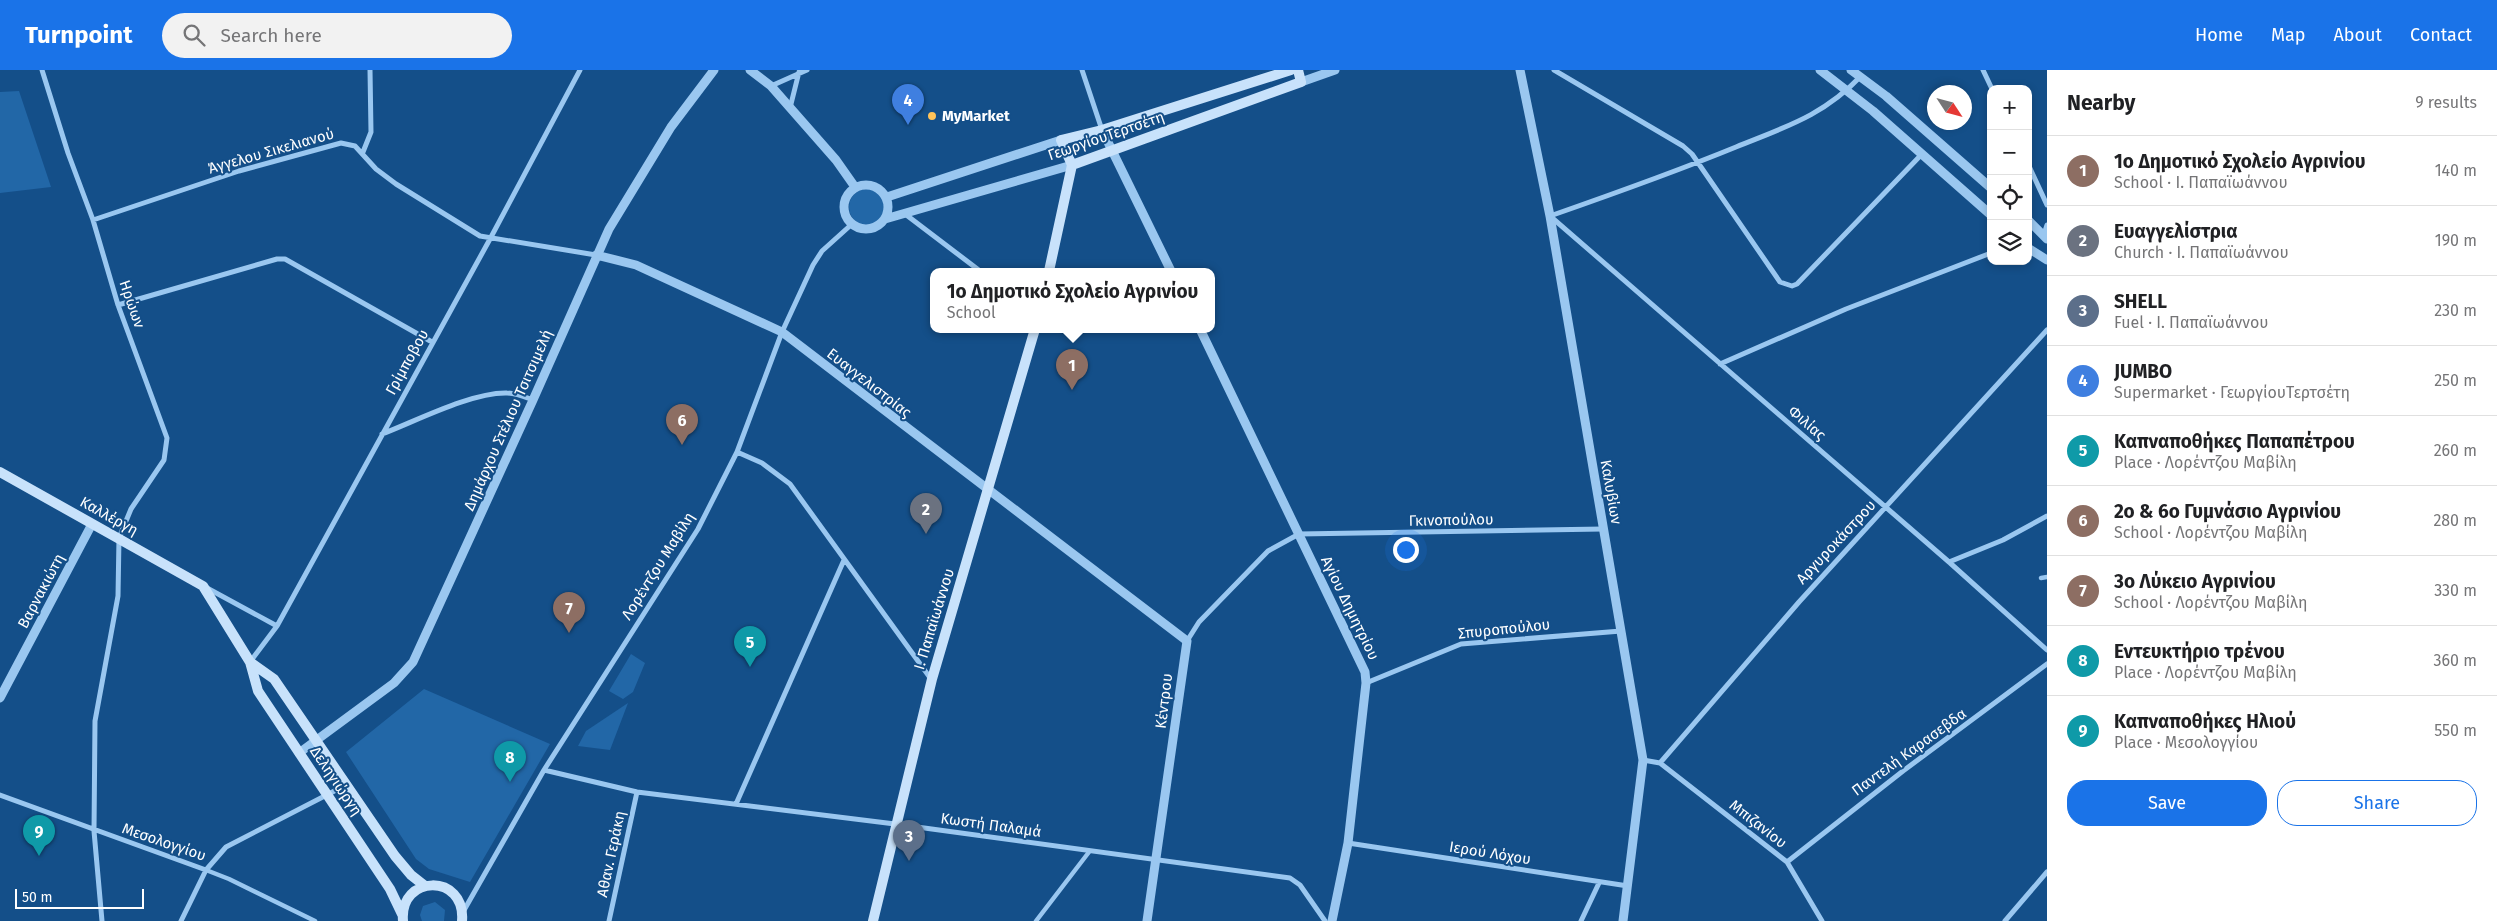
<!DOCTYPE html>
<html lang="en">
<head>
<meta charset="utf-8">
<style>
  :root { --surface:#fff; --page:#f2f2f2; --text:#202124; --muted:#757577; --line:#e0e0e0; --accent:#1a73e8 }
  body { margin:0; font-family:"Fira Sans",sans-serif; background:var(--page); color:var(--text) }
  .controls { position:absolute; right:15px; top:15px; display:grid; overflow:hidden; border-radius:10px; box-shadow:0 2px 8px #0003 }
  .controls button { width:45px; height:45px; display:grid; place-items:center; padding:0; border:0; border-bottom:1px solid var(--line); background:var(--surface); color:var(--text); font:25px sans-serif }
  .compass { position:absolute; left:1927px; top:15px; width:45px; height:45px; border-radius:50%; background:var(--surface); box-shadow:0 2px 8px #0003; rotate:126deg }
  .scale { position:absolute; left:15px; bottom:12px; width:129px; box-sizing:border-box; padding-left:5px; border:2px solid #fff; border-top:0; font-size:14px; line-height:18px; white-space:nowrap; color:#fff; -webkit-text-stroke:4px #144f89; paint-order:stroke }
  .you { position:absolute; left:1405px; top:479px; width:18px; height:18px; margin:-12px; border:4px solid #fff; border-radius:50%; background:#1a73e8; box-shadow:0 0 0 8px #1a73e833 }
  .badge { display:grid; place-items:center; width:32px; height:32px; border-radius:50%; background:var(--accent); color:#fff; font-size:16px; font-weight:700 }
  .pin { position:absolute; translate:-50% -41px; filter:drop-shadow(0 1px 2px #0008) }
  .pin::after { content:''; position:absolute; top:26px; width:18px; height:15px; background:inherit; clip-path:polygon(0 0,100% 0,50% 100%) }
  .popup { position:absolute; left:930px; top:198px; width:285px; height:65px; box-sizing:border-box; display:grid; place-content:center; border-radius:10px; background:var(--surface); filter:drop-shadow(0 1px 4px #0005); font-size:16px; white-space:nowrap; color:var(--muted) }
  .popup b { font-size:19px; color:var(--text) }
  .popup::after { content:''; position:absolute; left:50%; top:100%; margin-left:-10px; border:10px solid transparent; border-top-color:var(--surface) }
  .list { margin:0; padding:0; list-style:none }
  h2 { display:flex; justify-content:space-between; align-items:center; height:65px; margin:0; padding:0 20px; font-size:21px }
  h2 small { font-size:16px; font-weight:400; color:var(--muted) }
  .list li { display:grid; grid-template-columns:32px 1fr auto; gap:15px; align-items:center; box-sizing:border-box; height:70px; padding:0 20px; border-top:1px solid var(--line) }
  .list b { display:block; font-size:19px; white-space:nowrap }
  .list p { margin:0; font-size:16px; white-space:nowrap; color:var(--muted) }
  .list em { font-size:16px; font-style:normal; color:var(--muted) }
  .actions { display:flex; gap:10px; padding:15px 20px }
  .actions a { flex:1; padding:11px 0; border:1px solid var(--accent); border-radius:20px; text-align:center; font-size:18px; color:var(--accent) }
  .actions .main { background:var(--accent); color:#fff }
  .icon { flex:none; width:28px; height:28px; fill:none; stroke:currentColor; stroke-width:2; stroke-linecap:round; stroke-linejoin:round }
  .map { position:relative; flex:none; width:2047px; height:851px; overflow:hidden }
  header { display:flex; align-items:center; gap:30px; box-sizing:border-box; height:70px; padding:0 25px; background:var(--accent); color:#fff }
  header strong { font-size:24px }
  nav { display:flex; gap:28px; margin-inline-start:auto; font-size:18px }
  .search { width:350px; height:45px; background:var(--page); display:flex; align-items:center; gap:12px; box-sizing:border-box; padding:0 18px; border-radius:28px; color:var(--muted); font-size:19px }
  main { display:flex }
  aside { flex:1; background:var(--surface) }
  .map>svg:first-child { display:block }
</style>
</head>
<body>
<header>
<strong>Turnpoint</strong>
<div class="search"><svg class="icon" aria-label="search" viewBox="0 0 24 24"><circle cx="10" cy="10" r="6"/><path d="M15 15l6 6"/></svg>Search here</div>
<nav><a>Home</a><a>Map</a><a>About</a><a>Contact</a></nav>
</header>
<main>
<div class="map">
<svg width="2047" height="851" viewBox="0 0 2047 851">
  <rect width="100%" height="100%" fill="#144f89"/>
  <!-- green -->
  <path fill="#2267a7" d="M19,21L51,117L0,123V22Z
    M849 137a18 18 0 1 1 36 0a18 18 0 1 1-36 0Z
    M631,584L645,593L633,622L623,629L609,621Z
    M424,619L550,674L470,812L429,799L416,789L346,682Z
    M628,633L610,680L578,676L586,661Z
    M435,832L445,840L444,851H422L420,845L423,836Z"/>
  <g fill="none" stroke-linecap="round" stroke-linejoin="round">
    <!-- pedestrian -->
    <path stroke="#9ac7f0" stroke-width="4.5" d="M2041,508L2047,507
      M206,800L229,809L315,851
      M1036,851L1089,782"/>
    <!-- minor -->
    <path stroke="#9ac7f0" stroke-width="5" d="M42,0L68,83L93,150L118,235L167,368L164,390L131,439L119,468L118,526L95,651L94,761L102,851
      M1082,0L1102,60
      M1554,0L1683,76L1692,84L1780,212L1792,216L1797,214L1921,85
      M1983,0L1992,19
      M1861,6C1823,46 1785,57 1736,77C1675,102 1613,124 1550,146L1949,492L2047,580
      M771,16L807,0
      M790,38L799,2
      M363,82L371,62L370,0
      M2028,94L2047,135
      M905,144L980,201
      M93,150L239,101L341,73L355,76L376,99L396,114L480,166L596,185
      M2044,164L2047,155
      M118,235L277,189H285L432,272
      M1720,294L1846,239L1991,183
      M382,364C416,351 472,322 507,323C516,323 525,327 533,330
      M737,382L762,393L790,414L931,609
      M1949,492L2003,470L2047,446
      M207,518L277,556
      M1187,571L1199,552L1268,481L1299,464L1603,459
      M250,592L277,556L490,169L580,0
      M1366,613L1461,574L1621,561
      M1643,690L1660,693L1799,532L2047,260
      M1660,693L1787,792L1822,851
      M544,700L637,722L895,754L1290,808L1300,815L1325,851
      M0,725L206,800
      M736,734L844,490
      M1348,773L1628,816
      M1787,792L1903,701L2047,594
      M463,842L544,700L698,459L737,382L782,262L813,195L822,181L852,154
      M181,851L206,800L226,777L346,715
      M609,851L637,722
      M1581,851L1599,813
      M2005,851L2047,802"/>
    <!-- tertiary -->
    <path stroke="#9ac7f0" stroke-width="9" d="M750,0L771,16L836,90L855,117
      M1520,0L1550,146L1643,690L1623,851
      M1820,0L1873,41L1991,145
      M1851,0L1886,26L1991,118
      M1301,12L1335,0
      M1102,60L1171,201
      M844 137a22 22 0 1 1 44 0a22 22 0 1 1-44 0Z
      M887,127L1061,70
      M885,149L1072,95
      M2028,150L2047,169
      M2028,178L2047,190
      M596,185L636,195L782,262L1187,571L1147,851
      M1200,259L1365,602L1366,613L1348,773L1332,851
      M0,628L92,454
      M299,683L394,613L413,592L533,330L609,159L671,57L714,0"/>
    <!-- secondary -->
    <path stroke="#c8e2fb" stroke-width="10" d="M1072,95L1301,12L1298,0
      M1049,201L1072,95L1061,70L1102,60L1291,0
      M0,402L203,516L250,592L258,621L390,819L402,844
      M250,592L274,609L395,786L411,805L425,816
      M403,851C399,804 466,803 462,851
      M873,851L932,609L1035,259"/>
  </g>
  <!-- markers -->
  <circle fill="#ffc359" stroke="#144f89" stroke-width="2" cx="932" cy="46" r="5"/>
  <g text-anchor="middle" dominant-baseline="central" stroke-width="4" stroke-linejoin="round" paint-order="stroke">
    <!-- poi labels -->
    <g font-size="15" font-weight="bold" fill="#fff" stroke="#144f89" text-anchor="start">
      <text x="942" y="46">MyMarket</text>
    </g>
    <!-- street labels -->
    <g font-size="15" fill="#fff" stroke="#144f89">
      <text transform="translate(1106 66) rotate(-19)">ΓεωργίουΤερτσέτη</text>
      <text transform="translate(271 81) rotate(-16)">Άγγελου Σικελιανού</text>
      <text transform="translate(132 234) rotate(71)">Ηρώων</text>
      <text transform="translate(407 292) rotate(-61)">Γρίμποβου</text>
      <text transform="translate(869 313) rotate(38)">Ευαγγελιστρίας</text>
      <text transform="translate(508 350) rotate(-66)">Δημάρχου Στέλιου Τσιτσιμελή</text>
      <text transform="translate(1807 353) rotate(41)">Φιλίας</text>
      <text transform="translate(1611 422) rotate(80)">Καλυβίων</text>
      <text transform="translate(109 446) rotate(29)">Καλλέργη</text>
      <text transform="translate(1451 450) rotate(-1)">Γκινοπούλου</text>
      <text transform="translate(1836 472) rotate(-47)">Αργυροκάστρου</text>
      <text transform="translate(658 496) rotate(-58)">Λορέντζου Μαβίλη</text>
      <text transform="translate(41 521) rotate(-62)">Βαρνακιώτη</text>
      <text transform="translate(1350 538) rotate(64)">Αγίου Δημητρίου</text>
      <text transform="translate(934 549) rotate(-73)">Ι. Παπαϊωάννου</text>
      <text transform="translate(1504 559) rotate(-6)">Σπυροπούλου</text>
      <text transform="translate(1164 631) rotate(-83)">Κέντρου</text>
      <text transform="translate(1909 682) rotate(-36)">Παντελή Καρασεβδα</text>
      <text transform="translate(336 711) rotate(56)">Δεληγιώργη</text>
      <text transform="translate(1758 754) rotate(38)">Μπιζανίου</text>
      <text transform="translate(991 755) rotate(8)">Κωστή Παλαμά</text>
      <text transform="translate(164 772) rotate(19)">Μεσολογγίου</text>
      <text transform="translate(1490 783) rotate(9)">Ιερού Λόχου</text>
      <text transform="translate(611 784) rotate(-78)">Αθαν. Γεράκη</text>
    </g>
  </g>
</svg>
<div class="controls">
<button>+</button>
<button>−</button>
<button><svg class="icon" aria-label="locate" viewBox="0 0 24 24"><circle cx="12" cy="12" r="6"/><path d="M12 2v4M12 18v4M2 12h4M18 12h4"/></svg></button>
<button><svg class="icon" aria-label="layers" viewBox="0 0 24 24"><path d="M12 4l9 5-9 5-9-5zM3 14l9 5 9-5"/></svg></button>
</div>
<svg class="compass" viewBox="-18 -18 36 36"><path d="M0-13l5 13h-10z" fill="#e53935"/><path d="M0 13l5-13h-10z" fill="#757577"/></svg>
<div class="scale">50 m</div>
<div class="you"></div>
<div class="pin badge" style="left:1072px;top:320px;background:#8d6e63">1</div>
<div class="popup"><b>1ο Δημοτικό Σχολείο Αγρινίου</b>School</div>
<div class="pin badge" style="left:926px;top:464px;background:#6b7280">2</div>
<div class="pin badge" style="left:909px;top:791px;background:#5c6f8a">3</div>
<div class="pin badge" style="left:908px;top:55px;background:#3f7fe0">4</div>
<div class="pin badge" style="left:750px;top:597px;background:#0f9aa8">5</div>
<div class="pin badge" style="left:682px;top:375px;background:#8d6e63">6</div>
<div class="pin badge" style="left:569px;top:563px;background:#8d6e63">7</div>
<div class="pin badge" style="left:510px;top:712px;background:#0f9aa8">8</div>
<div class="pin badge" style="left:39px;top:786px;background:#0f9aa8">9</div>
</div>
<aside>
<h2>Nearby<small>9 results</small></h2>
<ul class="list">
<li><span class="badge" style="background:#8d6e63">1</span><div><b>1ο Δημοτικό Σχολείο Αγρινίου</b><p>School · Ι. Παπαϊωάννου</p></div><em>140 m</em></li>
<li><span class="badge" style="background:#6b7280">2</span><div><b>Ευαγγελίστρια</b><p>Church · Ι. Παπαϊωάννου</p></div><em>190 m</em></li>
<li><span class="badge" style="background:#5c6f8a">3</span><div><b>SHELL</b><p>Fuel · Ι. Παπαϊωάννου</p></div><em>230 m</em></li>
<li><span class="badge" style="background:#3f7fe0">4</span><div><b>JUMBO</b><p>Supermarket · ΓεωργίουΤερτσέτη</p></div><em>250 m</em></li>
<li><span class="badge" style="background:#0f9aa8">5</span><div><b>Καπναποθήκες Παπαπέτρου</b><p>Place · Λορέντζου Μαβίλη</p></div><em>260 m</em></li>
<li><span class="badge" style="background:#8d6e63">6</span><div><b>2ο &amp; 6ο Γυμνάσιο Αγρινίου</b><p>School · Λορέντζου Μαβίλη</p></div><em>280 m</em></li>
<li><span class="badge" style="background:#8d6e63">7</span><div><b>3ο Λύκειο Αγρινίου</b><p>School · Λορέντζου Μαβίλη</p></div><em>330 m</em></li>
<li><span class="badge" style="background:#0f9aa8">8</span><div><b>Εντευκτήριο τρένου</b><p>Place · Λορέντζου Μαβίλη</p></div><em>360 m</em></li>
<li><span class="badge" style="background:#0f9aa8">9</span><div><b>Καπναποθήκες Ηλιού</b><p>Place · Μεσολογγίου</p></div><em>550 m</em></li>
</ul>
<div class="actions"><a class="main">Save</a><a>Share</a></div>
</aside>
</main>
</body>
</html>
